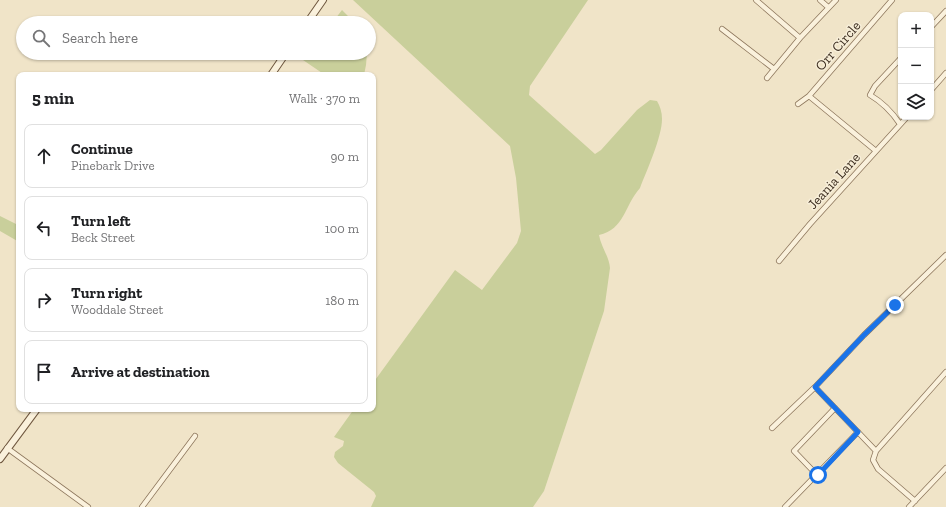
<!DOCTYPE html>
<html lang="en">
<head>
<meta charset="utf-8">
<style>
  :root { --surface:#fff; --page:#f2f2f2; --text:#202124; --muted:#757577; --line:#e0e0e0 }
  body { margin:0; font-family:"Zilla Slab",serif; background:var(--page); color:var(--text) }
  .controls { position:absolute; right:12px; top:12px; display:grid; overflow:hidden; border-radius:8px; box-shadow:0 1px 3px #0004 }
  .controls button { width:36px; height:36px; display:grid; place-items:center; padding:0; border:0; border-bottom:1px solid var(--line); background:var(--surface); color:var(--text); font:20px sans-serif }
  .stop { position:absolute; width:12px; height:12px; margin:-9px; border:3px solid #1a73e8; border-radius:50%; background:#fff }
  .stop.end { background:#1a73e8; border-color:#fff; box-shadow:0 1px 4px #0008 }
  .list { margin:0; padding:0; list-style:none }
  h2 { display:flex; justify-content:space-between; align-items:center; height:52px; margin:0; padding:0 16px; font-size:17px }
  h2 small { font-size:13px; font-weight:400; color:var(--muted) }
  .list li { display:grid; grid-template-columns:26px 1fr auto; gap:12px; align-items:center; box-sizing:border-box; height:64px; margin:0 8px 8px; padding:0 8px; border:1px solid var(--line); border-radius:8px }
  .list b { display:block; font-size:15px; white-space:nowrap }
  .list p { margin:0; font-size:13px; white-space:nowrap; color:var(--muted) }
  .list em { font-size:13px; font-style:normal; color:var(--muted) }
  .icon { flex:none; width:22px; height:22px; fill:none; stroke:currentColor; stroke-width:2; stroke-linecap:round; stroke-linejoin:round }
  .map { position:relative; flex:none; width:946px; height:507px; overflow:hidden }
  .search { position:absolute; background:var(--surface); box-shadow:0 1px 3px #0004; left:16px; top:16px; width:360px; height:44px; display:flex; align-items:center; gap:10px; box-sizing:border-box; padding:0 14px; border-radius:22px; color:var(--muted); font-size:15px }
  .panel { position:absolute; background:var(--surface); box-shadow:0 1px 3px #0004; left:16px; top:72px; width:360px; height:340px; border-radius:8px }
  .map>svg:first-child { display:block }
</style>
</head>
<body>
<div class="map">
<svg width="946" height="507" viewBox="0 0 946 507">
  <rect width="100%" height="100%" fill="#f0e4c8"/>
  <!-- green -->
  <path fill="#c9cf9b" d="M353,0H588L530,86L529,95L595,154L601,150L637,110L650,100L657,101C660,106 662,112 662,119C662,137 647,170 640,188C624,206 625,229 599,235C601,247 609,256 610,268L604,311L544,491L533,507H371L376,496L374,492L338,463L334,457L335,452L343,446L344,441L334,437L354,409H373V383L455,270L482,290L517,243L521,231L516,178L510,146Z
    M342,10L355,23H332Z
    M307,53H367L366,65L364,75H325L303,60H301V58H303Z
    M0,216L18,225L17,227L19,228V242L0,231Z"/>
  <g fill="none" stroke-linecap="round" stroke-linejoin="round">
    <!-- minor casing -->
    <g stroke="#8d765c" stroke-width="6">
      <path id="minor" d="M756,0L800,38
        M820,0L828,7
        M931,27L946,11
        M722,29L774,69
        M767,78L800,38L836,0
        M931,90L946,73
        M809,96L876,151
        M798,104L809,96L892,0
        M900,124C892,112 882,102 870,95L875,86L901,58
        M779,261L810,224L907,117
        M815,387L876,451
        M772,428L815,387L864,335L946,255
        M7,448L88,507
        M817,475L794,451L835,408
        M915,501L878,469L873,460L876,451L946,372
        M142,507L195,436
        M785,507L858,432
        M909,507L946,468"/>
    </g>
    <!-- secondary casing -->
    <g stroke="#6f573f" stroke-width="8">
      <path id="secondary" d="M307,23L323,0
        M271,75L286,53
        M0,459L37,409"/>
    </g>
    <!-- minor -->
    <use href="#minor" stroke="#faf1dc" stroke-width="4.5"/>
    <!-- secondary -->
    <use href="#secondary" stroke="#faf1dc" stroke-width="6"/>
  </g>
  <g fill="none" stroke-linecap="round" stroke-linejoin="round">
    <!-- route -->
    <path stroke="#1a73e8" stroke-width="5" d="M818,475L858,432L815,387L864,335L895,305"/>
  </g>
  <g text-anchor="middle" dominant-baseline="central" stroke-width="3" stroke-linejoin="round" paint-order="stroke">
    <!-- street labels -->
    <g font-size="14" fill="#3d2e20" stroke="#f7eed8">
      <text transform="translate(838 46) rotate(-49)">Orr Circle</text>
      <text transform="translate(834 181) rotate(-48)">Jeania Lane</text>
    </g>
  </g>
</svg>
<div class="controls">
<button>+</button>
<button>−</button>
<button><svg class="icon" aria-label="layers" viewBox="0 0 24 24"><path d="M12 4l9 5-9 5-9-5zM3 14l9 5 9-5"/></svg></button>
</div>
<div class="stop" style="left:818px;top:475px"></div>
<div class="stop end" style="left:895px;top:305px"></div>
<div class="search"><svg class="icon" aria-label="search" viewBox="0 0 24 24"><circle cx="10" cy="10" r="6"/><path d="M15 15l6 6"/></svg>Search here</div>
<section class="panel">
<h2>5 min<small>Walk · 370 m</small></h2>
<ul class="list">
<li><svg class="icon" aria-label="ahead" viewBox="0 0 24 24"><path d="M12 20V5M6 11l6-6 6 6"/></svg><div><b>Continue</b><p>Pinebark Drive</p></div><em>90 m</em></li>
<li><svg class="icon" aria-label="left" viewBox="0 0 24 24"><path d="M17 20v-9H6M10 6l-5 5 5 5"/></svg><div><b>Turn left</b><p>Beck Street</p></div><em>100 m</em></li>
<li><svg class="icon" aria-label="right" viewBox="0 0 24 24"><path d="M7 20v-9h11M14 6l5 5-5 5"/></svg><div><b>Turn right</b><p>Wooddale Street</p></div><em>180 m</em></li>
<li><svg class="icon" aria-label="arrive" viewBox="0 0 24 24"><path d="M6 21V4h12l-3 4 3 4H6"/></svg><div><b>Arrive at destination</b></div></li>
</ul>
</section>
</div>
</body>
</html>
